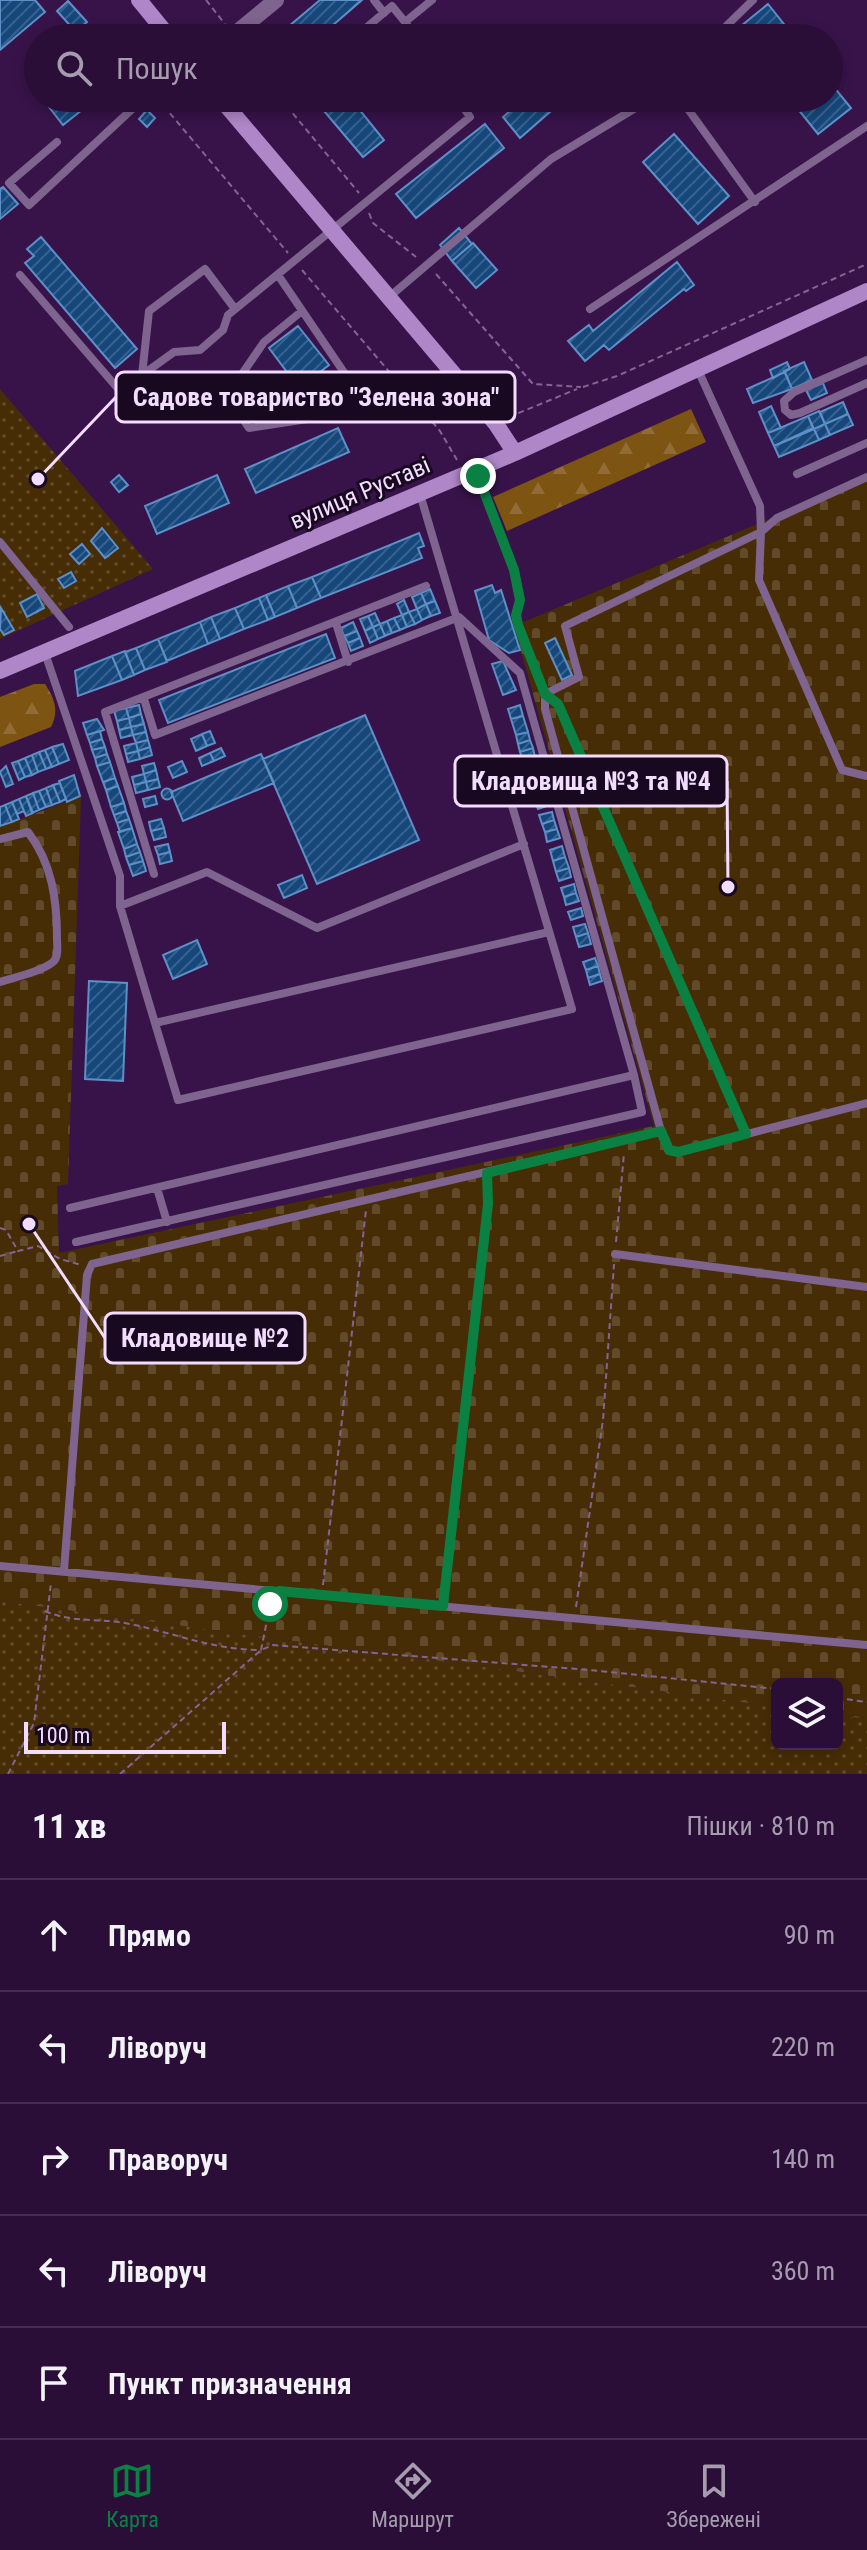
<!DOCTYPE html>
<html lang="uk">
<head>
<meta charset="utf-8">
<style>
  :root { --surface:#2a0e38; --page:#321740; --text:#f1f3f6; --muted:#a59cae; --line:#462e53; --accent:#0b8043 }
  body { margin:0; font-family:"Roboto Condensed",sans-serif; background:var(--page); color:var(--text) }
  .controls { position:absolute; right:24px; bottom:24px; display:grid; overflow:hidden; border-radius:12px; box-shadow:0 4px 12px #0003 }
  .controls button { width:72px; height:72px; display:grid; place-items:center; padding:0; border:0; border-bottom:2px solid var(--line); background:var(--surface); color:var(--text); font:40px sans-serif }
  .scale { position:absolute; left:24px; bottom:20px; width:202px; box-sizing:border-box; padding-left:8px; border:4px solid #f2ddff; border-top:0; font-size:22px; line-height:28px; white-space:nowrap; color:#f2ddff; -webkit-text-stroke:6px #180920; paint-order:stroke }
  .stop { position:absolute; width:24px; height:24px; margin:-18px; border:6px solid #0b8043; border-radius:50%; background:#fff }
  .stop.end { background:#0b8043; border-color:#fff; box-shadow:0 2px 8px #0008 }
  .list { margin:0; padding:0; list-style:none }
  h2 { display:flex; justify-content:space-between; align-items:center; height:104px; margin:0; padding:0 32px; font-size:34px }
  h2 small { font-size:26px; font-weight:400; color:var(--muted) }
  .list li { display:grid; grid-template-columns:52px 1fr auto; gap:24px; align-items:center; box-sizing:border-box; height:112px; padding:0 32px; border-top:2px solid var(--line) }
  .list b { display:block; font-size:30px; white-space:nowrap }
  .list em { font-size:26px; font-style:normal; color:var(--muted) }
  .icon { flex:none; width:44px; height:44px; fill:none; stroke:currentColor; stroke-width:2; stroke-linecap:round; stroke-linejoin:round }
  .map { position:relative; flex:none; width:867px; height:1774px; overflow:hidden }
  .search { position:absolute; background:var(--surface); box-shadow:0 4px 12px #0003; left:24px; right:24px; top:24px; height:88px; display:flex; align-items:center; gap:20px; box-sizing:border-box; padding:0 28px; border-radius:44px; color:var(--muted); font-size:30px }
  .sheet { height:664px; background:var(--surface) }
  nav { display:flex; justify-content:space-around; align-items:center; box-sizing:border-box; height:112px; border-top:2px solid var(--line); background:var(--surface); font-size:22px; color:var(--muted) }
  nav a { display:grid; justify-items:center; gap:4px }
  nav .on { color:var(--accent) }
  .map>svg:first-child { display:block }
</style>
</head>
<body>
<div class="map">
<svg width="867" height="1774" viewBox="0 0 867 1774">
  <defs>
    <pattern id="forest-firs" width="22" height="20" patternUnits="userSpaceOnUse" patternTransform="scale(2)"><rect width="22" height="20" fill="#7e5413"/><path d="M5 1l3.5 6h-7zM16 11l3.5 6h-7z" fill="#916c36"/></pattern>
    <pattern id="cemetery-stones" width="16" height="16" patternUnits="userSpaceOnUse" patternTransform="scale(2)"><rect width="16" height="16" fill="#472d06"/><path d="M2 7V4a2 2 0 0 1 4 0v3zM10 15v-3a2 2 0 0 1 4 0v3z" fill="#624b2b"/></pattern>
    <pattern id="garden-dots" width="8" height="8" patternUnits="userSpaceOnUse" patternTransform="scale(2)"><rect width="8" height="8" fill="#472d06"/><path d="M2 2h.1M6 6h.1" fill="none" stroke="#624b2b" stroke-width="1.8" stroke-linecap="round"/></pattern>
    <pattern id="building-hatch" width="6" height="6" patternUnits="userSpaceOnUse" patternTransform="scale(2)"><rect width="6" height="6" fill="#15477a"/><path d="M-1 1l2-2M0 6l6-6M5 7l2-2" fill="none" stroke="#38618e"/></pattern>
  </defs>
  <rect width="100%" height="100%" fill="#38134a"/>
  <!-- forest -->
  <path fill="url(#forest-firs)" d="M691,409L706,442L507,531L493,497Z
    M34,684H45C55,699 59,711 51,727L0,747V697Z"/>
  <!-- cemetery -->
  <path fill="url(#cemetery-stones)" d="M867,478V1719L837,1715V1684H777V1707L0,1601V827L81,796L68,1184L57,1186L59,1253L654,1126L514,626Z"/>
  <!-- garden -->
  <path fill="url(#garden-dots)" d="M0,389L153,569L0,639Z
    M0,1601L777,1707V1744H837V1715L867,1719V1774H0Z"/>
  <!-- building -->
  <path fill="url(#building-hatch)" stroke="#5e8fc7" stroke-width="2" d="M0,0H35L45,12L0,50Z
    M320,0H362L318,38H297L288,27Z
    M68,1L87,22L76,32L57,11Z
    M768,4L795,38H741L735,31Z
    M829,81L851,108L818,134L789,98H829Z
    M42,98H97L63,125Z
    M313,98H350L384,140L363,157Z
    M525,98H566L520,138L503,117Z
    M147,110L155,118L147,127L139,119Z
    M485,124L504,148L416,218L396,194Z
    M674,134L729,196L698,224L643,162Z
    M3,187L18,204L0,219V189Z
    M459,228L472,244L452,261L440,245Z
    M41,237L137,349L115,368L25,263L34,256L27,249Z
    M473,243L497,270L476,288L452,261Z
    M677,262L694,285L686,291L684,289L609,350L604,345L585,361L568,341L589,325L593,331Z
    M298,326L329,365L299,388L269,348Z
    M787,362L790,369L773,378L770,370Z
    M804,362L812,380L792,389L784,371Z
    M785,372L792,389L753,403L747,389Z
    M823,383L827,393L811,400L806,390Z
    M843,402L848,414L825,424L820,412Z
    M771,406L781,428L768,433L759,412Z
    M819,411L825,424L814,429L808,416Z
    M848,414L853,425L830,435L825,424Z
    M808,416L813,428L774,446L768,433Z
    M825,424L830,435L819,440L814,429Z
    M338,428L349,452L256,493L245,469Z
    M814,429L819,440L779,457L774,446Z
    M119,475L128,485L119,492L111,482Z
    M217,475L229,503L157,534L145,506Z
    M102,528L118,548L105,558L91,541Z
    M419,533L424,546L418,548L422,558L321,598L312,577Z
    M82,544L90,554L79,564L70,554Z
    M71,572L76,581L64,588L58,579Z
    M312,577L321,598L297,608L288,586Z
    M492,585L495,593L501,590L520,650L509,653L489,640L475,591Z
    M288,586L297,608L275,617L266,595Z
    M430,589L435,601L426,604L421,593Z
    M421,593L426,604L417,609L412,597Z
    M37,594L44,608L27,617L20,603Z
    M266,595L275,617L268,620L259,598Z
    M259,598L268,620L244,629L235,608Z
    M404,600L409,612L402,615L397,604Z
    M435,601L440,613L431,616L426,604Z
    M426,604L431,616L422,620L417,609Z
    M1,608L14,630L4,635L0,629Z
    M235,608L244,629L220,639L211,617Z
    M417,609L422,620L415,624L409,612Z
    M409,612L415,624L407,627L402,615Z
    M375,613L380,624L373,627L368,616Z
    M402,615L407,627L400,630L394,618Z
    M368,616L373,627L365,631L360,619Z
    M211,617L220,639L208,644L200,622Z
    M394,618L400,630L392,633L387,621Z
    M387,621L392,633L385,636L380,624Z
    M200,622L208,644L167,661L158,639Z
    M353,622L357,631L344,636L341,628Z
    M380,624L385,636L378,639L373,627Z
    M373,627L378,639L370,643L365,631Z
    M357,631L360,638L348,643L344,636Z
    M326,634L335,658L168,723L159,700Z
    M360,638L363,646L351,651L348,643Z
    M555,638L572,675L562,680L545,643Z
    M158,639L167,662L145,670L136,648Z
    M136,648L145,670L134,675L125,652Z
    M125,651L134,675L122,680L112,656Z
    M112,656L122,680L78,696L75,671Z
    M503,661L516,690L503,695L492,664Z
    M139,705L141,714L129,718L126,708Z
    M520,705L523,716L511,719L508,709Z
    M126,708L129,718L117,721L114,711Z
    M141,714L144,724L131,727L129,718Z
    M365,715L419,840L317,884L263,759Z
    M523,716L528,732L516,735L511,719Z
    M129,718L131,727L119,730L117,721Z
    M97,719L104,730L87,735L83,723Z
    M144,724L146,732L133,735L131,727Z
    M131,727L133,735L121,738L119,730Z
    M100,731L102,739L90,743L87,735Z
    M210,731L215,743L207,746L202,734Z
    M146,732L148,740L136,743L133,735Z
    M528,732L530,740L518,744L516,735Z
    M202,734L207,746L196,751L191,739Z
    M102,739L105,747L92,750L90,743Z
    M148,740L150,747L138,751L136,743Z
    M530,740L533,748L520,752L518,744Z
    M136,743L138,751L126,754L124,746Z
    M63,744L69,760L59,764L52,747Z
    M52,747L59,764L52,767L45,750Z
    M105,747L107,754L95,758L92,750Z
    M150,747L152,755L140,759L138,751Z
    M221,748L225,756L214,761L210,753Z
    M533,748L535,757L523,760L520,752Z
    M45,750L52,767L46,769L39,752Z
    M138,751L140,759L128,762L126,754Z
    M39,752L46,769L38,772L32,755Z
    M210,753L214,761L202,766L199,758Z
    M107,754L110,762L97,766L95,758Z
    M261,754L274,783L183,821L171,792Z
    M32,755L38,772L32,775L25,758Z
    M25,758L32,775L25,777L18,761Z
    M18,761L25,777L19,780L12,763Z
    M182,761L187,772L173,778L168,767Z
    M110,762L115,778L103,782L97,766Z
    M154,763L156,770L144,774L142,766Z
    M6,766L13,784L6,787L0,772Z
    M156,770L158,779L146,782L144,774Z
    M144,774L146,782L134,785L132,777Z
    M74,775L80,796L67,802L59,781Z
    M115,778L118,786L106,790L103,782Z
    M158,779L160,787L148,790L146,782Z
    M146,782L148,790L136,793L134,785Z
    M60,783L66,799L60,802L53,785Z
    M53,785L60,802L52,805L46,788Z
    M118,786L124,803L111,807L106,790Z
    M46,788L52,805L46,807L39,791Z
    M161.5 794a5.5 5.5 0 1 1 11 0a5.5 5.5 0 1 1-11 0Z
    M39,791L46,807L39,810L33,793Z
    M33,793L39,810L32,813L26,796Z
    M26,796L33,813L26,816L19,799Z
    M155,796L157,804L145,807L143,799Z
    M547,797L550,805L538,809L535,801Z
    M19,799L24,811L17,814L12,802Z
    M12,802L19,819L12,822L5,805Z
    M124,803L126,811L114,815L111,807Z
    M5,805L12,822L0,826V807Z
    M126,811L129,819L117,823L114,815Z
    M552,812L554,820L542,824L539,815Z
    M129,819L132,828L120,832L117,823Z
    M161,819L164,828L151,831L149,822Z
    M554,820L557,829L545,832L542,824Z
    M132,828L137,844L124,849L118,832Z
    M164,828L166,837L154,840L151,831Z
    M557,829L560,838L547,842L545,832Z
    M137,844L140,852L126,857L124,849Z
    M168,844L170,852L158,855L155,847Z
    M562,846L565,857L553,861L550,850Z
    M140,852L143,861L129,865L126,857Z
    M170,852L172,861L160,864L158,855Z
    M565,857L569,868L556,872L553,861Z
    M143,861L146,871L133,876L129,865Z
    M569,868L571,877L559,881L556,872Z
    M302,875L307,888L284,898L278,885Z
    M574,884L576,893L564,897L561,888Z
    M576,893L579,901L566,905L564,897Z
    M581,908L583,916L571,920L568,912Z
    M585,924L588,933L576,937L573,927Z
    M588,933L591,944L579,947L576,937Z
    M197,940L207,964L173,979L163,955Z
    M595,958L598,966L586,970L583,962Z
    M598,966L600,974L588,978L586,970Z
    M600,974L602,981L590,985L588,978Z
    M89,981L127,983L123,1081L85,1079Z"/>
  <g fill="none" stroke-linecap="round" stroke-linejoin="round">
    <!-- path -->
    <path stroke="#836493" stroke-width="2" stroke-dasharray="6 4" stroke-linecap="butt" d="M206,0L225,24
      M103,30L109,38
      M157,98L288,253
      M280,98L359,193
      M369,213L373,223L416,257
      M302,270L440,431L457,460
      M436,274L533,384L581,387
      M583,387L617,376L867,264
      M509,417L577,389
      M0,1228L6,1230L18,1251L38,1246L60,1259L81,1265
      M616,1242L624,1153
      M0,1256L18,1251
      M323,1585L366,1210
      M444,1597L488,1182
      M576,1607L603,1420L614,1264
      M45,1611C72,1623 97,1618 125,1623C172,1632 212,1650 261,1650L271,1601
      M837,1698L867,1702
      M8,1774L34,1723L51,1583
      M120,1774L261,1650L273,1645L589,1670L777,1689"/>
    <!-- lane -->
    <path stroke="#7e648e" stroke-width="8" d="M374,0L384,13
      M354,38L392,6L405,22
      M416,38L405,22L432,0
      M714,38L753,0
      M680,98L755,202
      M57,142L9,183L29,205L144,98
      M20,275L120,391L174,352L200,350L223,330L228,315L470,117L457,98
      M278,275L360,396L327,416L249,428L227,396L264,342L302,311
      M388,298L551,159L652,98
      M590,309L867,126
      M867,360L794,392L784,401L785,410L791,415L800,413L867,383
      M142,375L149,311L205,269L235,309
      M476,470L514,570L520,600L516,615L518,625L545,694L558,704L746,1134
      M797,474L867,443
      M867,477L777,518L761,532L759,580L842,770L867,776
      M0,542L69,627
      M336,623L348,662
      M45,653L120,876V906L178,1100L572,1009L420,494
      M0,839L28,832C52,863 57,900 57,938C57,946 59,957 53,962C41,972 15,977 0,982
      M154,874L105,712L426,586
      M120,906L207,872L317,928L524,844
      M155,1023L549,932
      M661,1131L669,1150L678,1152L867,1103
      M157,1188L167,1222
      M70,1208L634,1075L520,673L459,617L155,735L144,699
      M76,1242L642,1112L634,1075
      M615,1254L867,1287
      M0,1566L867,1645
      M64,1570L87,1275L92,1264L661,1131L545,709V694L579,677L565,626L761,532L760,506L698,370"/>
    <!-- street -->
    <path stroke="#7e648e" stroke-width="16" d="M230,38L276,0"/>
    <!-- secondary -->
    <path stroke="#af86c8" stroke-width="16" d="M139,0L170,38
      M220,98L496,424L515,453
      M0,671L515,453L867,291"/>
  </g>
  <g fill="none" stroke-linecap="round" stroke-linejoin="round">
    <!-- route -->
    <path stroke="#0b8043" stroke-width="10" d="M270,1604L279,1591L443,1606L488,1204L487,1173L661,1131L669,1150L678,1152L746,1134L558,704L545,694L518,625L516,615L520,600L514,570L478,476"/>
  </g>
  <g text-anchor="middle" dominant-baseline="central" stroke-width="6" stroke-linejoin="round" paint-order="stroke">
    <!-- street labels -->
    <g font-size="24" fill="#f2ddff" stroke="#180920">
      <text transform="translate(360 493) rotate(-23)">вулиця Руставі</text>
    </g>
  </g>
  <!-- callouts -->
  <path fill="none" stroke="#f2ddff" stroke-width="3" d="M38 479L116 397M728 887L727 781M29 1224L105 1338"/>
  <g fill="#f2ddff" stroke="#180920" stroke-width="3">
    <circle cx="38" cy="479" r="8"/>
    <circle cx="728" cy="887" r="8"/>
    <circle cx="29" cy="1224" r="8"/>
  </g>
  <g fill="#180920" stroke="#f2ddff" stroke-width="3">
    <rect x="116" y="372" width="399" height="50" rx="8"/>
    <rect x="455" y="756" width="272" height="50" rx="8"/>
    <rect x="105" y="1313" width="200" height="50" rx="8"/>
  </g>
  <g font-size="26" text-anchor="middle" font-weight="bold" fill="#f2ddff">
    <text x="316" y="406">Садове товариство "Зелена зона"</text>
    <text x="591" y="790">Кладовища №3 та №4</text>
    <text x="205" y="1347">Кладовище №2</text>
  </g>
</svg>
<div class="controls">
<button><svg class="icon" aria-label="layers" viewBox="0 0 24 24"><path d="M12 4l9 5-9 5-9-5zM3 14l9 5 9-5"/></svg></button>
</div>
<div class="scale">100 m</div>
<div class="stop" style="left:270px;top:1604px"></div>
<div class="stop end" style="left:478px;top:476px"></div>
<div class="search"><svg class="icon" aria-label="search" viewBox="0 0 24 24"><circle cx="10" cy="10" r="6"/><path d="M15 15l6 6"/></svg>Пошук</div>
</div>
<section class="sheet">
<h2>11 хв<small>Пішки · 810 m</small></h2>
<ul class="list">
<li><svg class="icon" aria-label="ahead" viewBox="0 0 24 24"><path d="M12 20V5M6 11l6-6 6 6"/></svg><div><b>Прямо</b></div><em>90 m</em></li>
<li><svg class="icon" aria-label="left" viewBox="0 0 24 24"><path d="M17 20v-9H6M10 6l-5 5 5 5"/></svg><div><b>Ліворуч</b></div><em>220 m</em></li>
<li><svg class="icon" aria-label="right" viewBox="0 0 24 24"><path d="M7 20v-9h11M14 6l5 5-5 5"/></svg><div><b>Праворуч</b></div><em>140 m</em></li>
<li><svg class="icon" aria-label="left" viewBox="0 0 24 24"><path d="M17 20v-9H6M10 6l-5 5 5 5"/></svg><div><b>Ліворуч</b></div><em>360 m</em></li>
<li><svg class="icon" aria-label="arrive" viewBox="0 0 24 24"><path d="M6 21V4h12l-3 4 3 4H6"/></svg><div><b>Пункт призначення</b></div></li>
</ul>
</section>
<nav>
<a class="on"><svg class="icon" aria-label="map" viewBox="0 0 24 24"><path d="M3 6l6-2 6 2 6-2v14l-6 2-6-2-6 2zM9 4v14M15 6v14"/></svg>Карта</a>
<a><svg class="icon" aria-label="directions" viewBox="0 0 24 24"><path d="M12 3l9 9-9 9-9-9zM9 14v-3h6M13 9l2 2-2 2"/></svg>Маршрут</a>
<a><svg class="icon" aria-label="saved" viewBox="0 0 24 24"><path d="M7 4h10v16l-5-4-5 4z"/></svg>Збережені</a>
</nav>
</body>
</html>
